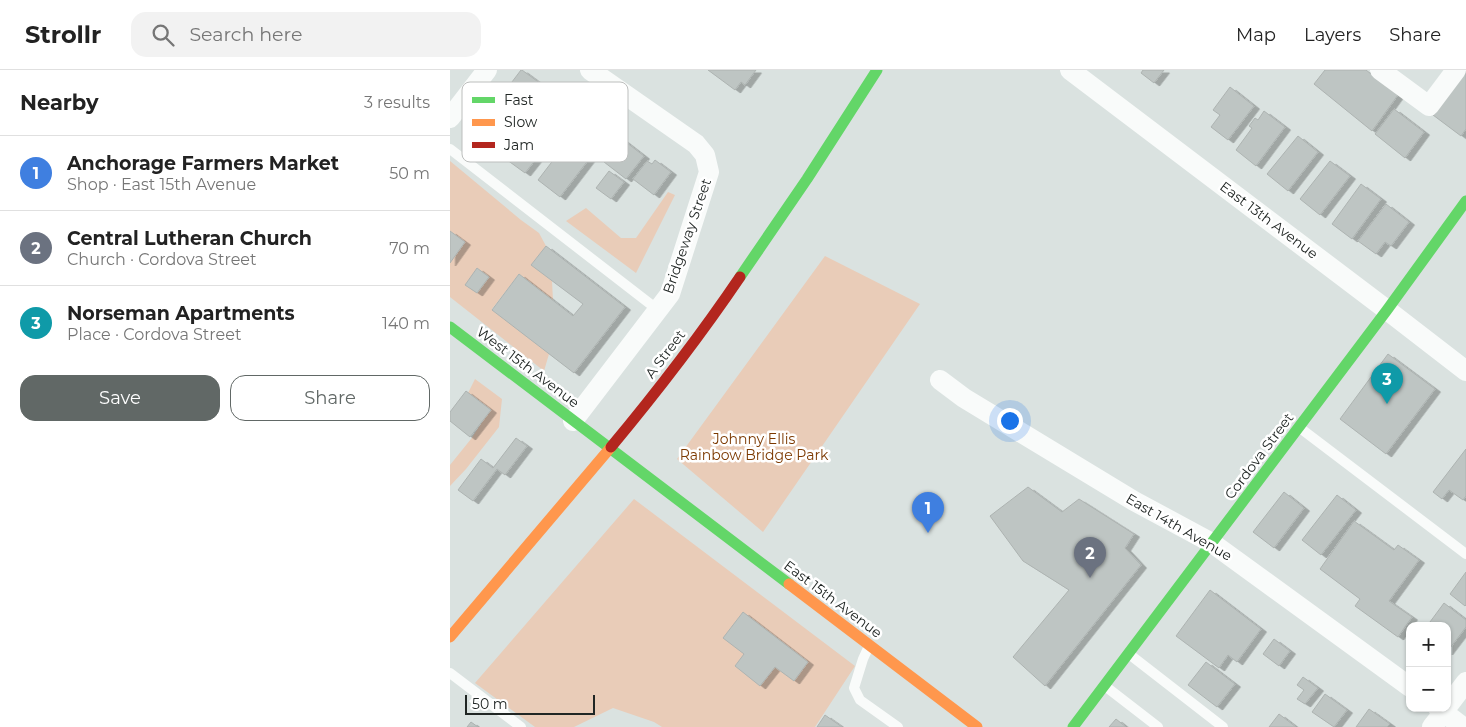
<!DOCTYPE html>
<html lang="en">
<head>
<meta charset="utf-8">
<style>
  :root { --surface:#fff; --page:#f2f2f2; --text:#222; --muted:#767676; --line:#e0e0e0; --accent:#616866 }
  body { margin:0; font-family:Montserrat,sans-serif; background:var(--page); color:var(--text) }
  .controls { position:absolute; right:15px; bottom:15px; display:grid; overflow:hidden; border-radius:10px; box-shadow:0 1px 4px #0004 }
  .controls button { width:45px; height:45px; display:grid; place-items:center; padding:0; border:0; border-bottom:1px solid var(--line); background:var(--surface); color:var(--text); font:25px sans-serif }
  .scale { position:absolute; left:15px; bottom:12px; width:130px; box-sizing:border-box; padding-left:5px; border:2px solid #202624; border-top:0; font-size:14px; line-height:18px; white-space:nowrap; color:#202624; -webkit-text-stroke:4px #fff; paint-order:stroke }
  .you { position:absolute; left:559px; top:350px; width:18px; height:18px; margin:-12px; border:4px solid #fff; border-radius:50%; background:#1a73e8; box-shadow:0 0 0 8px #1a73e833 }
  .badge { display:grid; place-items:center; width:32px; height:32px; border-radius:50%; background:var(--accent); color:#fff; font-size:16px; font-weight:700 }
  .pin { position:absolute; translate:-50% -41px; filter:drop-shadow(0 1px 2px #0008) }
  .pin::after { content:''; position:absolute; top:26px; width:18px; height:15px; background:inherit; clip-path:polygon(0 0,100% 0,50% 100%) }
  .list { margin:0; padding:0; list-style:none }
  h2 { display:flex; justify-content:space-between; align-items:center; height:65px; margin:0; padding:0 20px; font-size:21px }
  h2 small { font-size:16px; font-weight:400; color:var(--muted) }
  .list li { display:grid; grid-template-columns:32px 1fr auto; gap:15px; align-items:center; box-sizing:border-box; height:75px; padding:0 20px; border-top:1px solid var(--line) }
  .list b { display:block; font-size:19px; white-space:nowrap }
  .list p { margin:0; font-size:16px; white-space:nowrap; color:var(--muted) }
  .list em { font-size:16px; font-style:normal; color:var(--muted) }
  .actions { display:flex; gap:10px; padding:15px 20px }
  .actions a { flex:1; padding:11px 0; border:1px solid var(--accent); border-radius:15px; text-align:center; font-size:18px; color:var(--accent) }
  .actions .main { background:var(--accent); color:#fff }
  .icon { flex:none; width:28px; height:28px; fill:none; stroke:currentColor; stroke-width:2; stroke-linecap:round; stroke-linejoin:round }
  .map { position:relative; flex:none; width:1016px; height:657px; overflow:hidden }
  header { display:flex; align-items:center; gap:30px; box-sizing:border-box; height:70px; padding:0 25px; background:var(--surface); border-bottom:1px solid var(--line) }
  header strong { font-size:24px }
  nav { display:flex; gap:28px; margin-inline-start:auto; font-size:18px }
  .search { width:350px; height:45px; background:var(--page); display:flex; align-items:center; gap:12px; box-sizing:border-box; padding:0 18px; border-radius:15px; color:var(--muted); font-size:19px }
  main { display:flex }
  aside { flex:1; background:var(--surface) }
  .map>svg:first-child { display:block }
</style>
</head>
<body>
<header>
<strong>Strollr</strong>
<div class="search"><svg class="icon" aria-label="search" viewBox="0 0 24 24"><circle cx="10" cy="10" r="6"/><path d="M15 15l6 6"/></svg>Search here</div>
<nav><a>Map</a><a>Layers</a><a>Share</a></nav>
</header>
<main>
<aside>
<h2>Nearby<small>3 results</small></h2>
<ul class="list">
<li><span class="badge" style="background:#3f7fe0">1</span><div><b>Anchorage Farmers Market</b><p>Shop · East 15th Avenue</p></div><em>50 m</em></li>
<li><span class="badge" style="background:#6b7280">2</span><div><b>Central Lutheran Church</b><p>Church · Cordova Street</p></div><em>70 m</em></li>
<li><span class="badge" style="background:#0f9aa8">3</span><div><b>Norseman Apartments</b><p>Place · Cordova Street</p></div><em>140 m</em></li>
</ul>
<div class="actions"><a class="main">Save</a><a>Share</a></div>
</aside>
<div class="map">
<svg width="1016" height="657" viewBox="0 0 1016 657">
  <defs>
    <filter id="shadow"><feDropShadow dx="5.5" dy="3" stdDeviation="0" flood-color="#0004"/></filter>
  </defs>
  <rect width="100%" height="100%" fill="#dae2e0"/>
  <!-- green -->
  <path fill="#e9ccb8" d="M0,91L71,150L89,163L96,176L82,195L102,211L103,231L69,204L42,239L99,284L94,301L0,227Z
    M218,122L225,125L186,203L116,151L136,138L171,168H186Z
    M375,186L470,234L313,462L227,389Z
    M25,309L52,329L49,357L16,399L0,416V395L21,369L40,340L18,323Z
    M184,429L405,596L365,657H212L204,652L163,638L124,657H85L25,613Z"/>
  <!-- building -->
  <path fill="#bec5c3" stroke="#adb3b1" filter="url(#shadow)" d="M71,0H72L91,14L56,60L37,45Z
    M258,0H306L295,15L291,12L285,20Z
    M693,0H714L704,13L691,3Z
    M875,0H916L948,25L922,61L864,14Z
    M1016,0V59L1011,66L983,45Z
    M780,17L804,36L778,70L761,57L770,45L763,40Z
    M944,39L974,62L955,88L925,64Z
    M814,41L835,57L806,96L786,80L802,58L799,56L805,48L808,50Z
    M79,53L101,70L75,103L53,87Z
    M127,59L149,76L110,127L88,110Z
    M848,66L868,82L838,121L817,104Z
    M172,69L194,86L176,109L154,92Z
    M205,90L221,102L204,125L183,109L197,91L202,94Z
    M880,91L900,106L870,145L850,129Z
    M159,101L174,112L161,129L146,118Z
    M911,114L931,129L902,169L882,154Z
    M936,134L959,152L941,176L935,172L926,184L908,171Z
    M0,161L15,172L0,193Z
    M96,176L175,237L124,303L42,240L69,204L123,246L133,234L81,195Z
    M27,198L39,207L27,223L15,215Z
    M938,284L985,319L936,384L890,349Z
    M16,321L41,340L20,367L0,351V342Z
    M66,368L77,376L55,405L47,399L23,431L8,420L31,389L43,398Z
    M1016,379V426L1013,430L999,420L992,429L983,422Z
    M578,417L612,442L629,429L684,464L675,478L691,495L595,616L563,587L619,520L573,491L540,446Z
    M834,422L854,438L824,478L803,462Z
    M887,425L906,440L871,485L852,470Z
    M904,451L944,480L948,475L969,490L939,531L962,547L948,567L905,536L910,529L870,499Z
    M1016,502V535L1015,536L1000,524Z
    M760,520L811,559L787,592L778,585L769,598L726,566Z
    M994,533L1016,550V557L997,582V556H977Z
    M293,542L358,592L344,611L325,597L310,616L285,596L294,584L273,568Z
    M824,569L840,581L829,596L813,584Z
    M756,592L785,614L767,637L738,615Z
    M853,607L868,618L855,634L847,629L854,620L847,615Z
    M875,624L897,640L884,657L862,642Z
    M919,639L940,654L937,657H906Z
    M829,644L846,657H819Z
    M375,645L392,657H367Z
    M666,649L676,657H659Z
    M21,652L28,657H17Z"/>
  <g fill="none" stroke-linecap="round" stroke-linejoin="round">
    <!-- lane -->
    <path stroke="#f9fbfa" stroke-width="10" d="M0,79L208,240
      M850,358L1016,484
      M419,576L413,589L404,618L410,630L448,657
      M679,584L773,657
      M0,603L71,657
      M655,616L708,657"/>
    <!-- street -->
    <path stroke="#f9fbfa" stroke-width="20" d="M620,0L937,240L1016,301
      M930,0L979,36L1006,0
      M0,48L37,0
      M490,310L514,328L684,431L762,473L960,617
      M123,351L220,224L259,102L255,85L246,74L140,0
      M997,637L1016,612
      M988,638L1013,657
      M982,657L997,638"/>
    <!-- fast -->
    <path stroke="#63d668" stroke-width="11" d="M290,207L357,109L427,0
      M0,257L339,514
      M623,657L937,240L1016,131"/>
    <!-- slow -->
    <path stroke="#ff974d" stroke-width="11" d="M339,514L527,657
      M0,567L161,377"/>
    <!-- jam -->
    <path stroke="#b3261e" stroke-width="11" d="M161,377C206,323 250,266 290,207"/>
  </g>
  <g text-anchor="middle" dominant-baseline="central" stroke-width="5" stroke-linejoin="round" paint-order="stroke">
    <!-- street labels -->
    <g font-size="14" fill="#202624" stroke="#fff">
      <text transform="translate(819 150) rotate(37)">East 13th Avenue</text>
      <text transform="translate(237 166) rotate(-71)">Bridgeway Street</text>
      <text transform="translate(215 284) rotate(-53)">A Street</text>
      <text transform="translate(78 297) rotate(37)">West 15th Avenue</text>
      <text transform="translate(809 386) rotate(-53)">Cordova Street</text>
      <text transform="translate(729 457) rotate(30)">East 14th Avenue</text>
      <text transform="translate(383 529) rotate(37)">East 15th Avenue</text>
    </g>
    <!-- park labels -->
    <g font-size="14" fill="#7c3900" stroke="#fff">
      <text x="304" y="369">Johnny Ellis<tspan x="304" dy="16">Rainbow Bridge Park</tspan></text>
    </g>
  </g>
  <!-- legend -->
  <rect x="12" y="12" width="166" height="80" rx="8" fill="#fff" stroke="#bcbebd" stroke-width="1"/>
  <rect x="22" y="27" width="23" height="6" fill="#63d668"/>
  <rect x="22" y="49" width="23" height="7" fill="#ff974d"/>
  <rect x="22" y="72" width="23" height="6" fill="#b3261e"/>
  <g font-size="14" fill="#202624">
    <text x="54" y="35">Fast</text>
    <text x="54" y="57">Slow</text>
    <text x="54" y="80">Jam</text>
  </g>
</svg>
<div class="controls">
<button>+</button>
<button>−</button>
</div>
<div class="scale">50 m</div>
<div class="you"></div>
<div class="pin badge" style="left:478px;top:463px;background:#3f7fe0">1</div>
<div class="pin badge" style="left:640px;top:508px;background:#6b7280">2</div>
<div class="pin badge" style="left:937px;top:334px;background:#0f9aa8">3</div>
</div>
</main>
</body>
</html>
